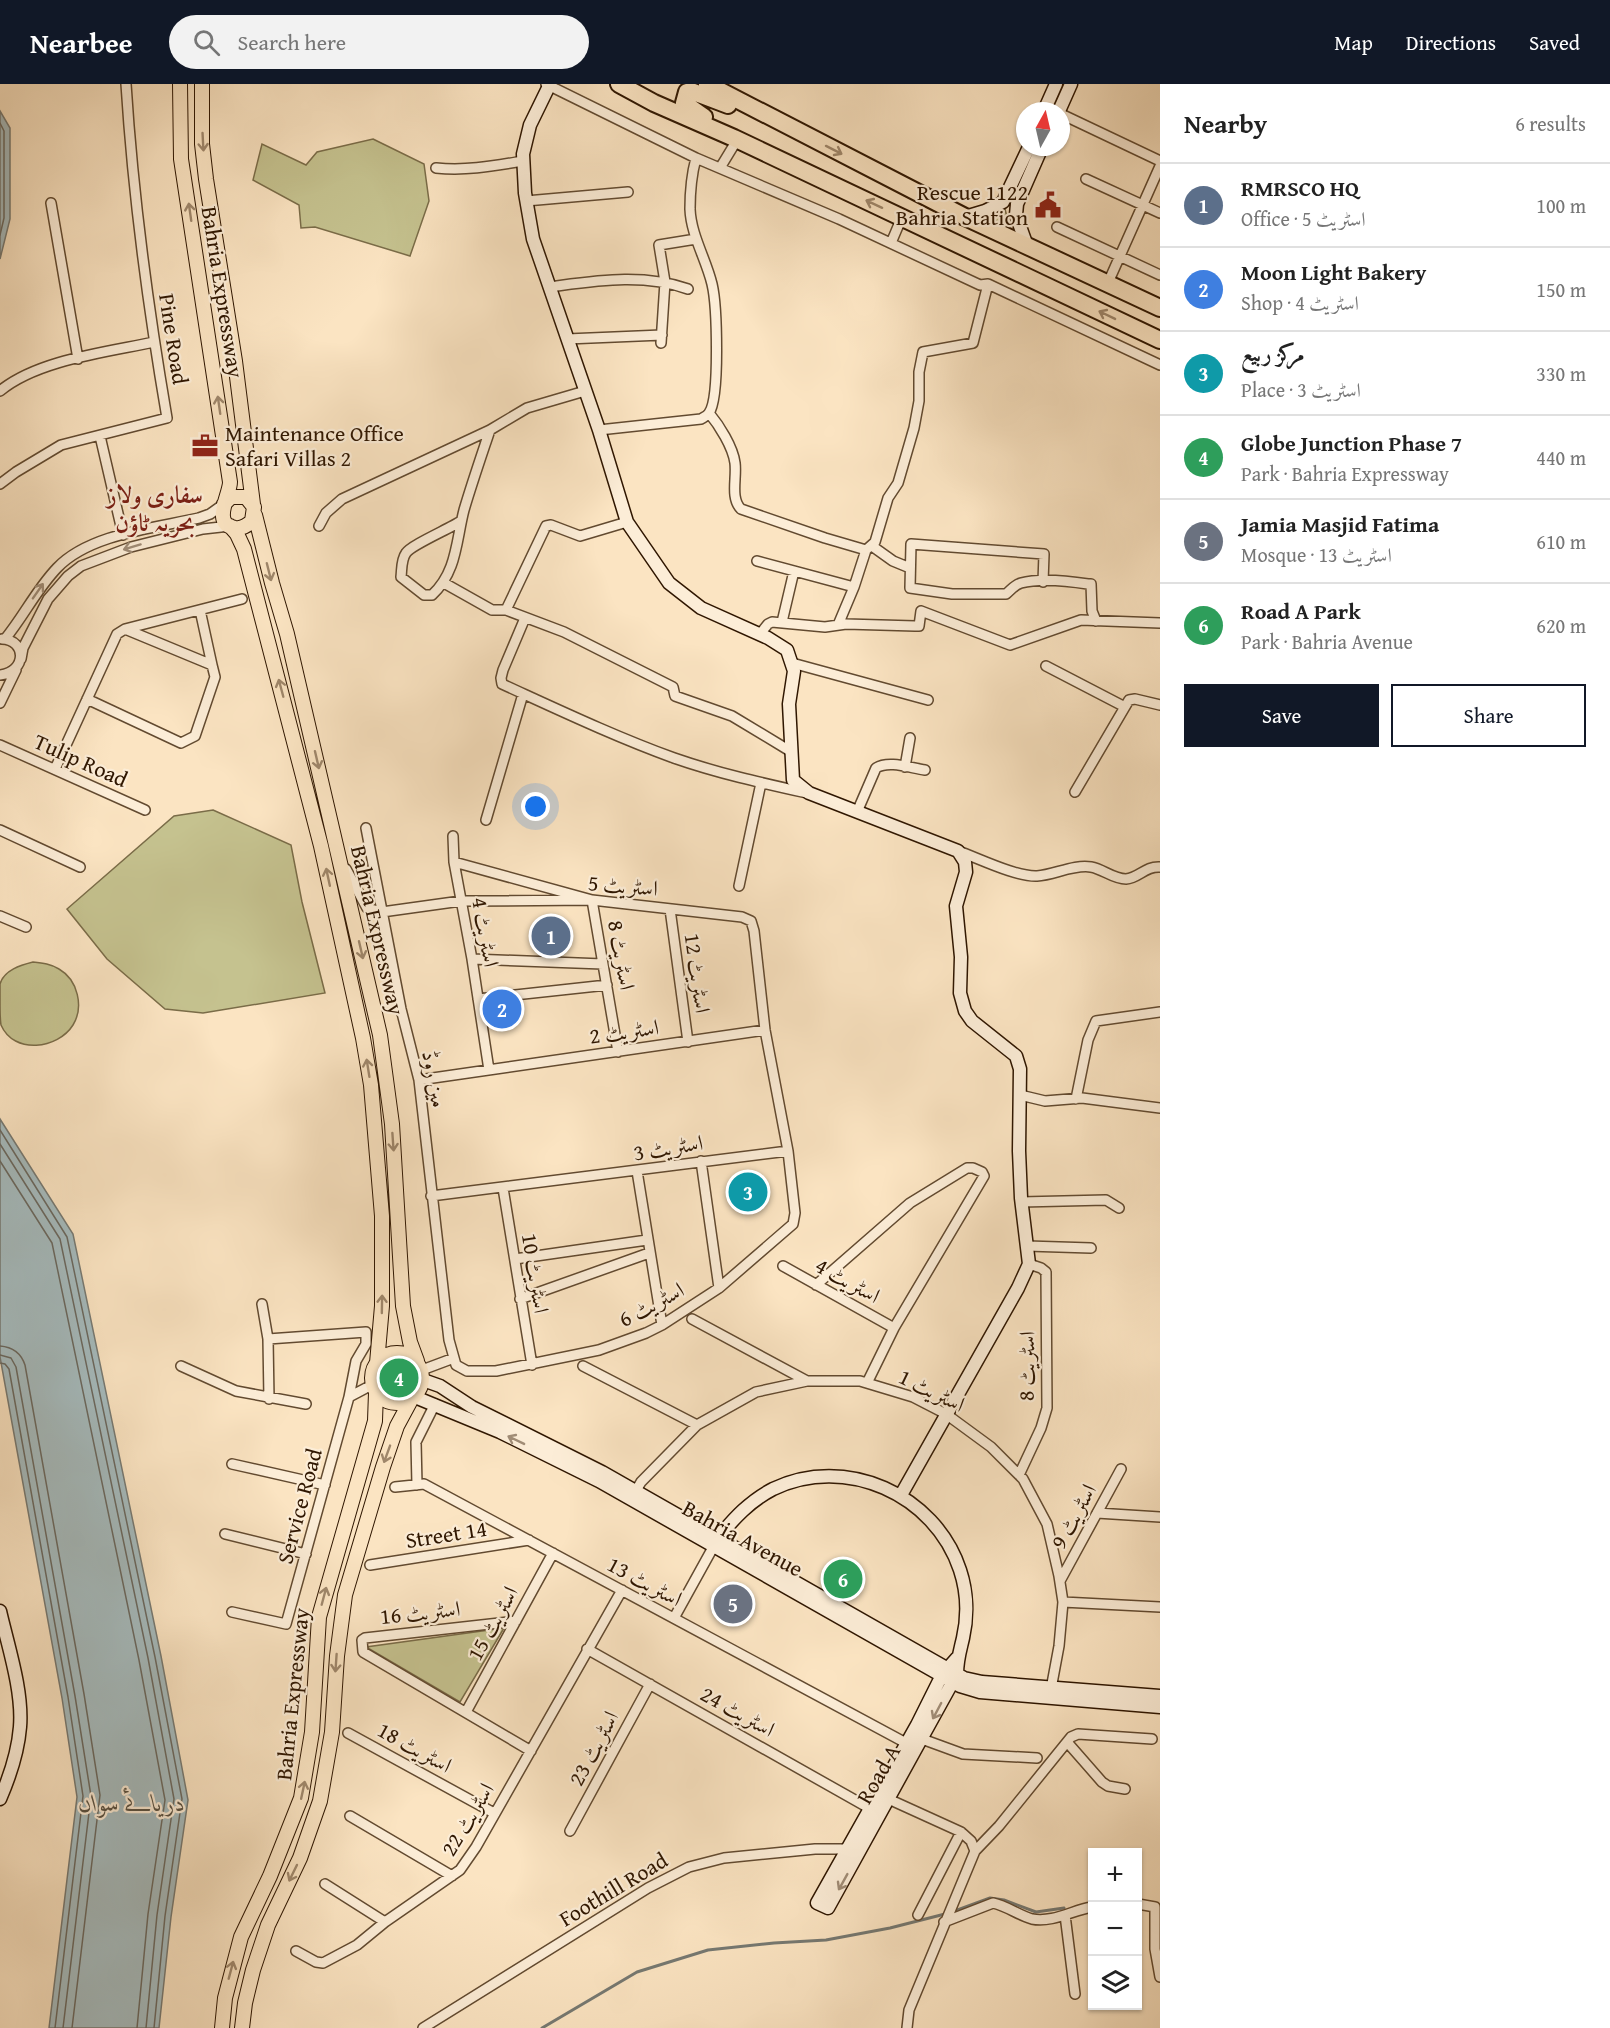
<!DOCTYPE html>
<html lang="en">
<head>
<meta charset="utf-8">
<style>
  :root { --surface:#fff; --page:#f2f2f2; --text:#222; --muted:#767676; --line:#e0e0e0; --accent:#111827 }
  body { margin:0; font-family:"Gentium Book Plus",Amiri,serif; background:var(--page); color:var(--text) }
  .controls { position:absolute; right:18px; bottom:18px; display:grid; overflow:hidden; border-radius:0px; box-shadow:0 2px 4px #0004 }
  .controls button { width:54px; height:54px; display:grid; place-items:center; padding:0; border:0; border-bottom:2px solid var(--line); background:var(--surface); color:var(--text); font:30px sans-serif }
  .compass { position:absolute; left:1016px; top:18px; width:54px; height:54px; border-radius:50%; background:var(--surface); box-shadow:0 2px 4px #0004; rotate:8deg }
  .you { position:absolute; left:536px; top:723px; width:21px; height:21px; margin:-15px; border:4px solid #fff; border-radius:50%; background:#1a73e8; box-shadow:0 0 0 9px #1a73e833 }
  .badge { display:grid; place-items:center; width:39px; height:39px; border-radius:50%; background:var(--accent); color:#fff; font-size:20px; font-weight:700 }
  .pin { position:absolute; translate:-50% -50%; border:3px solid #fff; box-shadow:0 2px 6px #0006 }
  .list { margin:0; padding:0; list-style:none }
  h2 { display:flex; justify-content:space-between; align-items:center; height:78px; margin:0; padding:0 24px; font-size:26px }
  h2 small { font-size:20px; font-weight:400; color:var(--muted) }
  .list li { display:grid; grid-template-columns:39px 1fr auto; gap:18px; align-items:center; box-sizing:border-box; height:84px; padding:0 24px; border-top:2px solid var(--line) }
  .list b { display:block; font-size:22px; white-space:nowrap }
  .list p { margin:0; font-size:20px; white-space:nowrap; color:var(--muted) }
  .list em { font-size:20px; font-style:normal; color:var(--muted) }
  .actions { display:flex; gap:12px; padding:18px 24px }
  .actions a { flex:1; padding:14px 0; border:2px solid var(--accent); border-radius:0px; text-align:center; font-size:21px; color:var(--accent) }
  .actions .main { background:var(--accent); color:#fff }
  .icon { flex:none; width:33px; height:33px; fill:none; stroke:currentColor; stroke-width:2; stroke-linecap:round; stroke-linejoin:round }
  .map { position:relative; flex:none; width:1160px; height:1944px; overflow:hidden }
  header { display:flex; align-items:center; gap:36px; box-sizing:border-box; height:84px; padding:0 30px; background:var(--accent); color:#fff }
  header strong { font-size:28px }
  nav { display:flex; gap:33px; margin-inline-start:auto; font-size:21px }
  .search { width:420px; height:54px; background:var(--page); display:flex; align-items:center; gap:15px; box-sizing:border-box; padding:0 21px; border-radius:33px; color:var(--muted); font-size:22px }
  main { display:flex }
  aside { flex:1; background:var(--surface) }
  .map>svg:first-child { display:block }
</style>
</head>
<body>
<header>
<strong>Nearbee</strong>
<div class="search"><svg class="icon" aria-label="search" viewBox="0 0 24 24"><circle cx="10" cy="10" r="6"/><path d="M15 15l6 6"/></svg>Search here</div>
<nav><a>Map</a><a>Directions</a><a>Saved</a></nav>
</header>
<main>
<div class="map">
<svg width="1160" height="1944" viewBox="0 0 1160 1944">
  <rect width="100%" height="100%" fill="#fbe4c2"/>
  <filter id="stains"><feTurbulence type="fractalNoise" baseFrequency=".00333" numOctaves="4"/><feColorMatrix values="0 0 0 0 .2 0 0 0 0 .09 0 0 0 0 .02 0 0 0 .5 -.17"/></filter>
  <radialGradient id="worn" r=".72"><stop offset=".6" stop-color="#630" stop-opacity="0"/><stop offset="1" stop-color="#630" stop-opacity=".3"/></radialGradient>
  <!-- green -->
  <path fill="#c5c28f" stroke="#7a6c48" stroke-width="1.5" d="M373,55L424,80L429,117L410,172L315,143L301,144L299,121L253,96L262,60L306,81L317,68Z
    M1004,121L1010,145L984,131Z
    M213,726L291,761L302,818L325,909L203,929L165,925L107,875L67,825L174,732Z
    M33,878C43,879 51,880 59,885C78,896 84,923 73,941C58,965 14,971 1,941C0,935 0,925 0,918C0,913 0,905 0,900C4,886 21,881 33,878Z
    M504,1544L460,1618L366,1563Z"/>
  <!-- water -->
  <path fill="#a5bbbe" stroke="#767972" stroke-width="1.5" d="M0,27L10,44V135L0,175Z
    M0,1035L73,1150L161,1572L188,1716L171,1833L159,1944H49L77,1713L62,1614L0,1273Z"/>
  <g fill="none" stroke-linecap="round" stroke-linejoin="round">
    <!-- shore -->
    <path stroke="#6a685f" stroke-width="1.5" d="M0,39L4,47V134L0,151
      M0,1046L67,1153L155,1573L182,1715L165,1832L154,1944
      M0,1060L60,1155L148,1574L174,1715L157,1831L146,1944
      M0,1077L52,1159L139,1576L165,1716L148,1830L137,1944
      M0,1262C13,1263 21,1269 25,1281L84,1610L100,1711L72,1944
      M0,1271L11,1274L16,1283L75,1612L91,1712L63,1944
      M0,1279L5,1280L9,1285L68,1613L83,1712L55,1944"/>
    <!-- stream -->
    <path stroke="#767972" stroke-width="3" d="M952,1828L990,1814L1004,1816L1036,1828L1064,1824
      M542,1944L637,1888L708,1866L774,1859L826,1856L890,1844L945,1830"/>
    <!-- street casing -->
    <g stroke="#624a30" stroke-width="12">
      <path id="street" d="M546,0L696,74L839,135L980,201L988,200L1160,281
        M1061,30L1160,77
        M436,84C467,87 493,82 523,77
        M720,84L737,56
        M1086,95L1160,129
        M526,117L628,108
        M51,119L78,275
        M1057,143L1160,191
        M891,159L902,133
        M1107,201L1160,82
        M549,203C596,197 642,189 688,205
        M567,255L662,251
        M661,259L665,198L659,161L696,155
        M0,307C37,276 107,268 154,258
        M709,329C719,341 733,363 735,379C737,394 730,414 741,425L825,454L866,466
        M599,346L701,335C704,333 707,332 709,329C720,314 717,221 712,200C706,175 691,151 690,125C690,109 692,89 696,74
        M100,352L123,451
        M0,400L16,388L61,361L167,334C148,223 133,112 126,0
        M461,437C451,444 411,461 406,469C401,476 402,485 401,493L424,511H432C457,488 456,457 464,426C472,399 481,373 490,346
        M319,442L326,429L342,415L490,346L527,324L585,307
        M872,462L893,477L910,484
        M757,477L854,503L838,541
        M1043,498L1044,470L911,460L910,504L952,510H1006C1011,506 1014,501 1021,499C1039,494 1069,497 1088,500H1091L1092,527L1096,537
        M444,499L492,526H506L564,548L673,603L675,612L732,632L790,667
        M854,503L866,466L875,458L888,414L898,399L914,344L919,317V288L923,268L973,259L988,200
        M200,526L212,581
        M506,526L546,442L551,441L580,452L627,438
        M525,534L503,586L501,594L502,600C559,626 616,653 674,674C717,689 762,699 807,709
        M782,538L794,487
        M125,545L242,515
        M760,550L768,540L772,538L825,543L846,540L915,542H919L921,527L1010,561L1081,536L1160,539
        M5,555C24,532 36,506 57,484C89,450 155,444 199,434L210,430L224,420
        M21,575L23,564L48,515L68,492L81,482L131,463L203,445L230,442
        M792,579L928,616
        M1046,582L1125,623
        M0,591C27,588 27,556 2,555
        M0,619L16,586
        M0,661L145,726
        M905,683L910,654
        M55,685L117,550L125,545L212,581L215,593L195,652L181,659L87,615
        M1075,708L1129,616L1135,615L1160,621
        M857,728L876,684C889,676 910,684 925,686
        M486,736L523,610
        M0,746L80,783
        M453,752L454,778L472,875L489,986
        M958,767C978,774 1016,793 1037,792C1054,791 1074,780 1091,783C1103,785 1113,795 1126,795C1139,794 1145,782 1160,783
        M454,778L592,816L618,968
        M346,785L367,824L382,828L461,817L592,816L742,833L751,837L754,847L765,946L788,1067L795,1129L793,1140L719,1204L662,1241L646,1249L599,1266L496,1287H467L456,1281L449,1256L419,996L401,925L366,744
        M739,802L761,699
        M670,825L688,958
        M0,832L26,843
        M472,875L603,880
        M478,915L607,901
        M419,996L765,946
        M1020,1011L1045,1017L1082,1014L1160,1024
        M1076,1015L1088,956L1096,937L1160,928
        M701,1077L719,1204
        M637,1087L662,1241
        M503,1104L532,1281
        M431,1112L788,1067
        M1021,1118L1106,1116L1119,1124
        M1027,1162L1091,1164
        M515,1175L647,1156
        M783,1182L894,1244
        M816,1201L910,1119L967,1084H973L982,1088L984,1092L894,1244L867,1299
        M520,1215L649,1169
        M262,1220L268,1255L269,1315
        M692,1235L807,1297
        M268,1255L366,1248V1260L356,1277L349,1313
        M181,1282L236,1307L306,1320
        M583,1282L697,1341
        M422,1286L454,1274
        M232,1380L325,1401
        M1019,1391L1041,1344L1047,1324L1046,1188L1041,1184L1029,1180
        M417,1401L416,1358L435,1320
        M395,1403L424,1400L906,1659
        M634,1410L641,1398L697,1341L756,1308L807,1297H860L913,1313L946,1330L991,1363L1023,1395L1047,1440L1059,1492L1063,1518L1059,1562L1051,1605
        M1097,1429L1160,1433
        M225,1450L306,1470
        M370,1481L529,1456
        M1060,1497L1121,1385
        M1063,1518L1160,1523
        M232,1528L286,1540L349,1313L366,1304L373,1302
        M674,1534L716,1458
        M516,1537L365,1554L362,1556L363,1568L531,1667
        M587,1565L869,1724
        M466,1628L553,1469
        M348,1649L494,1729
        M922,1655L963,1670L1037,1674
        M1067,1658L1102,1698L1108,1702L1125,1705
        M884,1713L961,1748L971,1757L975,1767
        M350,1732L452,1792
        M570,1747L650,1600
        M325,1800L385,1838
        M1138,1820L1155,1823V1865L1160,1893
        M918,1831L961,1748
        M1065,1831L1075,1910
        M944,1838L993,1819C1007,1822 1018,1831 1032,1835C1053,1839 1073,1826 1092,1823
        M296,1867L316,1878L323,1879L357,1861L385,1838L460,1786L476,1763L622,1506
        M423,1944L648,1804L689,1783L724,1774L815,1765H846
        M907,1944L909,1926L975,1767L999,1742L1071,1653L1078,1650L1152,1655"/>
    </g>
    <!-- secondary casing -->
    <g stroke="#2f1600" stroke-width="15">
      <path id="secondary" d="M550,0L530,41L523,70L525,109L533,155L599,346L627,438L669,499L701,524L768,554L787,566L794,587L789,620L793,696L809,709L958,767L965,778L966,788L956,822L961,873L960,909L965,927L972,937L1016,972L1020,985L1019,1067L1021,1114L1029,1180L1018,1204L901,1411
        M1044,27L1056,0
        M1059,27L1071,0
        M965,133L985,127L1003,118L1029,63
        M1027,162L1016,131L1017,120L1042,63
        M423,1296L440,1302L472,1323L602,1388L964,1594L982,1598L1160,1612
        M415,1313L500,1348L599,1397L960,1602L980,1608L1160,1623
        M718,1454C734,1434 750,1417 773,1405C845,1370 935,1410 960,1486C967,1507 968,1532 963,1554C960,1567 957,1576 957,1590L828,1824L817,1819L917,1641L942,1591L957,1574
        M0,1527C8,1562 23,1607 20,1643C18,1668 10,1692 0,1715"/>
    </g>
    <!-- primary casing -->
    <g stroke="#2f1600" stroke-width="16">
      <path id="primary" d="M180,0L181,75L230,398C230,411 211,440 235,444C242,445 247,442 252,437L254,423L246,413H231L224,420
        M202,0V60L206,95L235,277L253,420
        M255,431L272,499L287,550L380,951L392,1040L403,1222L410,1258L417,1277
        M230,442L237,450L244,465L321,762L363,954L371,1001L382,1132V1222L377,1279
        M372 1294a25 25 0 1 1 50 0a25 25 0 1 1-50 0Z
        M222,1944L225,1914L241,1853L270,1792L301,1714L312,1648L319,1533L375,1337L376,1308
        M242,1944L245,1919L253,1886L268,1841L300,1774L320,1717L332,1648L337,1572L345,1511L383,1383L397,1342L411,1316"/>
    </g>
    <!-- highway casing -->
    <g stroke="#2f1600" stroke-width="20">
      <path id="highway" d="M619,0L654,19L734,54L1160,256
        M707,0L965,133L1160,224
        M704,33L684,19L687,8L691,7L728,21"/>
    </g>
    <!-- street -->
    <use href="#street" stroke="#fcedd7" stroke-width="9"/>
    <!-- secondary -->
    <use href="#secondary" stroke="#fcedd7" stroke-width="12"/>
    <!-- primary -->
    <use href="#primary" stroke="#fbe4c2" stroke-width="14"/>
    <!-- highway -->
    <use href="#highway" stroke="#fbe4c2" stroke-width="16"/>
  </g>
  <!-- one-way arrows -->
  <defs><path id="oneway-shaft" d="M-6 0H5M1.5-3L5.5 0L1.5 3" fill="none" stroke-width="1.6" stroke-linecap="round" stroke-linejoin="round" transform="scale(1.5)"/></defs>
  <g stroke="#9f876b">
    <use href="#oneway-shaft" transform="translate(203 58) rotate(87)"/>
    <use href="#oneway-shaft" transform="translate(834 66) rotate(27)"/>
    <use href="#oneway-shaft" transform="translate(874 120) rotate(-155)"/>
    <use href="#oneway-shaft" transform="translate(190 128) rotate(-98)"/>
    <use href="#oneway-shaft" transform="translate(1107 231) rotate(-154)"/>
    <use href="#oneway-shaft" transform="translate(219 321) rotate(-98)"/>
    <use href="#oneway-shaft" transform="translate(269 488) rotate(76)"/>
    <use href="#oneway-shaft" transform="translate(281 604) rotate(-105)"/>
    <use href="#oneway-shaft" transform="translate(317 676) rotate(77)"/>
    <use href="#oneway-shaft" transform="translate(328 793) rotate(-102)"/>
    <use href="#oneway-shaft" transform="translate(361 866) rotate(77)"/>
    <use href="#oneway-shaft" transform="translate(368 984) rotate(-99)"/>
    <use href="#oneway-shaft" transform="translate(393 1058) rotate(86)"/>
    <use href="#oneway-shaft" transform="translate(382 1220) rotate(-89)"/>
    <use href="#oneway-shaft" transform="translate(387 1370) rotate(110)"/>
    <use href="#oneway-shaft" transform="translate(324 1512) rotate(-75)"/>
    <use href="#oneway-shaft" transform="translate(336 1579) rotate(94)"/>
    <use href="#oneway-shaft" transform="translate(303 1706) rotate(-78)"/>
    <use href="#oneway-shaft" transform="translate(293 1789) rotate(116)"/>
    <use href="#oneway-shaft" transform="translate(231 1886) rotate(-75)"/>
  </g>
  <g stroke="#a08c76">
    <use href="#oneway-shaft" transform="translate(132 463) rotate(163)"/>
    <use href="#oneway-shaft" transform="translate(38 507) rotate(-55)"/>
    <use href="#oneway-shaft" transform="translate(516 1356) rotate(-154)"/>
    <use href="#oneway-shaft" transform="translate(937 1627) rotate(118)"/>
    <use href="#oneway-shaft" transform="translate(843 1798) rotate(119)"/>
  </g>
  <!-- icons -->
  <defs>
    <g id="civic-bare" transform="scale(2.07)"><path d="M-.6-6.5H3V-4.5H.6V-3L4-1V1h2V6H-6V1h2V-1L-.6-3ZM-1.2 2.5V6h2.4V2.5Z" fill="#8f2418" stroke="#fcedd7" stroke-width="2.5" paint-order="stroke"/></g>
    <g id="office-bare" transform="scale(2.07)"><path d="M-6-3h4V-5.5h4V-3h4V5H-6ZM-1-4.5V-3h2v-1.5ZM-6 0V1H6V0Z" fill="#8f2418" stroke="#fcedd7" stroke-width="2.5" paint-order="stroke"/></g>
  </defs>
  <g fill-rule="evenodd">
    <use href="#civic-bare" x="1048" y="121"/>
    <use href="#office-bare" x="205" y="362"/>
  </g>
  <g text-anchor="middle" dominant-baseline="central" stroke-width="4.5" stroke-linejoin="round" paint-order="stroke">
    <!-- poi labels -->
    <g font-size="22" fill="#2f1600" stroke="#fcedd7" text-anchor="end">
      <text x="1028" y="108">Rescue 1122<tspan x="1028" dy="25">Bahria Station</tspan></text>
      <text x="225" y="349" text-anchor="start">Maintenance Office<tspan x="225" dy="25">Safari Villas 2</tspan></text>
    </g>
    <!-- street labels -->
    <g font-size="22" fill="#2f1600" stroke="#fcedd7">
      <text transform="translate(223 208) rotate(81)">Bahria Expressway</text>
      <text transform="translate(174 255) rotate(81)">Pine Road</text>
      <text transform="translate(81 676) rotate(24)">Tulip Road</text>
      <text transform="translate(623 801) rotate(5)">اسٹریٹ 5</text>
      <text transform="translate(378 846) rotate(77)">Bahria Expressway</text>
      <text transform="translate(486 848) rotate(80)">اسٹریٹ 4</text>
      <text transform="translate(622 871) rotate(80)">اسٹریٹ 8</text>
      <text transform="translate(698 889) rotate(82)">اسٹریٹ 12</text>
      <text transform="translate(624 947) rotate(-8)">اسٹریٹ 2</text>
      <text transform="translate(435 995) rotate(80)">مین روڈ</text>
      <text transform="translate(668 1063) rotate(-9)">اسٹریٹ 3</text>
      <text transform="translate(536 1189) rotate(81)">اسٹریٹ 10</text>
      <text transform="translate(848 1196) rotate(29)">اسٹریٹ 4</text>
      <text transform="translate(651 1220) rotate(-28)">اسٹریٹ 6</text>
      <text transform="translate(1026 1282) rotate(-89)">اسٹریٹ 8</text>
      <text transform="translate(932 1306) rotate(26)">اسٹریٹ 1</text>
      <text transform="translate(299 1422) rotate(-75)">Service Road</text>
      <text transform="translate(1073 1432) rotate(-61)">اسٹریٹ 9</text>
      <text transform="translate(446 1450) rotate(-9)">Street 14</text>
      <text transform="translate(743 1454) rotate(29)">Bahria Avenue</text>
      <text transform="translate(645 1497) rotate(28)">اسٹریٹ 13</text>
      <text transform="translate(420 1528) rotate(-6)">اسٹریٹ 16</text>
      <text transform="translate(492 1539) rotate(-61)">اسٹریٹ 15</text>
      <text transform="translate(292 1610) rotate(-84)">Bahria Expressway</text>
      <text transform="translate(738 1627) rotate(29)">اسٹریٹ 24</text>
      <text transform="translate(415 1663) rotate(29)">اسٹریٹ 18</text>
      <text transform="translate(593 1664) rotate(-62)">اسٹریٹ 23</text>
      <text transform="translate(878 1690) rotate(-60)">Road A</text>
      <text transform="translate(467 1735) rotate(-59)">اسٹریٹ 22</text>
      <text transform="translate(613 1805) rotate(-31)">Foothill Road</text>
    </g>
    <!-- neighbourhood labels -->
    <g font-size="24" font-weight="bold" fill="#7a1f14" stroke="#fcedd7">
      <text x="155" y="410">سفاری ولاز<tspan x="155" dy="28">بحریہ ٹاؤن</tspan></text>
    </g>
    <!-- water labels -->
    <g font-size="24" font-style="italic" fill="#585042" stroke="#fcedd7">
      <text x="132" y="1718">دریائے سواں</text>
    </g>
  </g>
  <rect width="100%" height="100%" filter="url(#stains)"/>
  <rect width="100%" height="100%" fill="url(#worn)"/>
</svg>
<div class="controls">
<button>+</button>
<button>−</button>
<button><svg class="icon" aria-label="layers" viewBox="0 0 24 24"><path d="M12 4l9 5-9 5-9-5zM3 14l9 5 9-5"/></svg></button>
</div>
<svg class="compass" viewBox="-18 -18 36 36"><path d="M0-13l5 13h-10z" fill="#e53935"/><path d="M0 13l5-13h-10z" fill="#767676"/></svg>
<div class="you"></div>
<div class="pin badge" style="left:551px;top:852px;background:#5c6f8a">1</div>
<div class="pin badge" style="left:502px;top:925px;background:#3f7fe0">2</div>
<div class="pin badge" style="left:748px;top:1108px;background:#0f9aa8">3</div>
<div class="pin badge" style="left:399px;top:1294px;background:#2e9e5b">4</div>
<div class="pin badge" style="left:733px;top:1520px;background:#6b7280">5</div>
<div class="pin badge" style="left:843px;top:1495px;background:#2e9e5b">6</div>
</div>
<aside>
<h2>Nearby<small>6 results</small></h2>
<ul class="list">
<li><span class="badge" style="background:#5c6f8a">1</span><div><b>RMRSCO HQ</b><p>Office · اسٹریٹ 5</p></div><em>100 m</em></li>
<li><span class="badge" style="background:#3f7fe0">2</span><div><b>Moon Light Bakery</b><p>Shop · اسٹریٹ 4</p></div><em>150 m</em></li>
<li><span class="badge" style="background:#0f9aa8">3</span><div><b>مرکز ربیع</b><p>Place · اسٹریٹ 3</p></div><em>330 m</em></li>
<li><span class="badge" style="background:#2e9e5b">4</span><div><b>Globe Junction Phase 7</b><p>Park · Bahria Expressway</p></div><em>440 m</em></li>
<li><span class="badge" style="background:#6b7280">5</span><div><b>Jamia Masjid Fatima</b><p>Mosque · اسٹریٹ 13</p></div><em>610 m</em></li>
<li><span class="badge" style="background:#2e9e5b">6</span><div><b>Road A Park</b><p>Park · Bahria Avenue</p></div><em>620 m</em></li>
</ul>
<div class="actions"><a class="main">Save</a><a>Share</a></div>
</aside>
</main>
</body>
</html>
